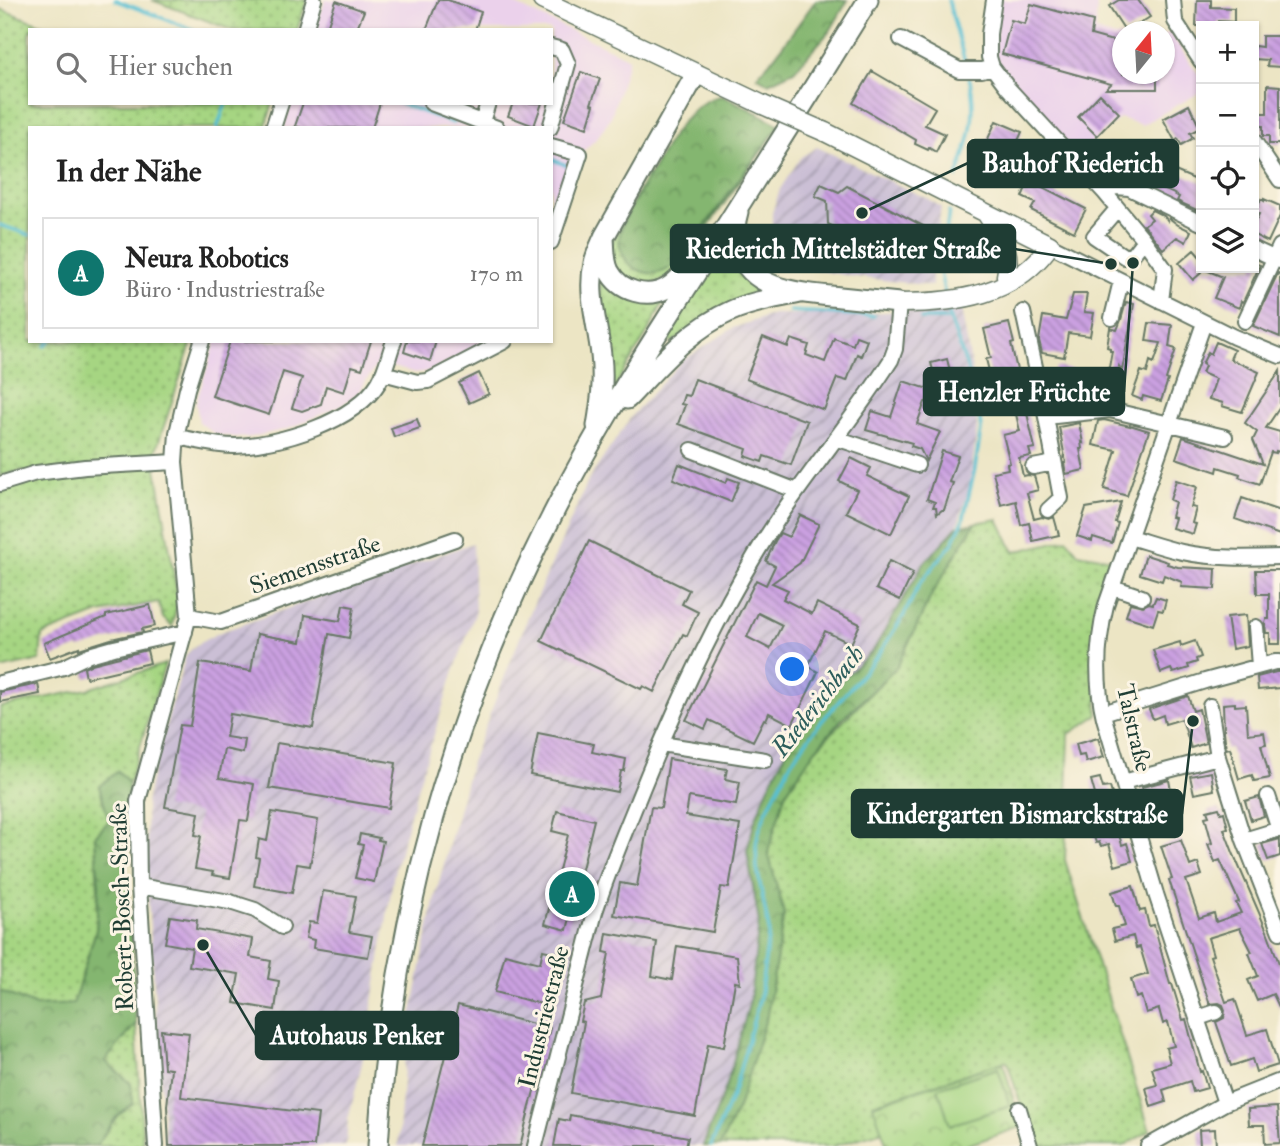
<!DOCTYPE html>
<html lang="de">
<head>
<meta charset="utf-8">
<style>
  :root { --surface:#fff; --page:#f6f6f6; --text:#222; --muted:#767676; --line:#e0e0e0; --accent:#0f766e }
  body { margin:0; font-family:"IM FELL Double Pica",serif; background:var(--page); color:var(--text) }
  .controls { position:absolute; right:21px; top:21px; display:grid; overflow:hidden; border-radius:0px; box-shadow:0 2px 5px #0004 }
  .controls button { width:63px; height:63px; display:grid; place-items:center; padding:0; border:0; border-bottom:2px solid var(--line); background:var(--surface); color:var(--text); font:35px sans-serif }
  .compass { position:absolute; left:1112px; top:21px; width:63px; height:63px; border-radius:50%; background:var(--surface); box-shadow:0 2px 5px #0004; rotate:18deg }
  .you { position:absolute; left:793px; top:670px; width:24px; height:24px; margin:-18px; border:5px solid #fff; border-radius:50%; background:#1a73e8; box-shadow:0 0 0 10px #1a73e833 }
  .badge { display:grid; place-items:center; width:46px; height:46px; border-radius:50%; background:var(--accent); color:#fff; font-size:23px; font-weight:700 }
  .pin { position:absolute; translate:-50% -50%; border:4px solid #fff; box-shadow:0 2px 7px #0006 }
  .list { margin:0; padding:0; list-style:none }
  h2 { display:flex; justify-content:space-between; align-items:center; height:91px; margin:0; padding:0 28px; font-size:30px }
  h2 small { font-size:23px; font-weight:400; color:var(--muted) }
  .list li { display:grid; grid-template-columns:46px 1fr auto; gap:21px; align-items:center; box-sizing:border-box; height:112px; margin:0 14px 14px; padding:0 14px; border:2px solid var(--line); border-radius:0px }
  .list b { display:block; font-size:26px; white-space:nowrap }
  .list p { margin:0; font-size:23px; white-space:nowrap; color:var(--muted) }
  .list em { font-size:23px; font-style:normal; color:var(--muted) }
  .icon { flex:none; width:38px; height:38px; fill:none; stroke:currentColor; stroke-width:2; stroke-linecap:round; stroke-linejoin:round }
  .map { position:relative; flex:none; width:1280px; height:1146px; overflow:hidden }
  .search { position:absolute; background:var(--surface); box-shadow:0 2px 5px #0004; left:28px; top:28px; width:525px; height:77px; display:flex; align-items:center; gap:18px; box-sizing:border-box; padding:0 24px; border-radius:0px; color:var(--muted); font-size:26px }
  .panel { position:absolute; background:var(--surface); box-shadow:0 2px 5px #0004; left:28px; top:126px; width:525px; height:217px; border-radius:0px }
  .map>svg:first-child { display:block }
</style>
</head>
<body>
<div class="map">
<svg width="1280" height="1146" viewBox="0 0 1280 1146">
  <defs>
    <pattern id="industrial-furrows" width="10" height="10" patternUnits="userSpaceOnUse" patternTransform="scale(1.75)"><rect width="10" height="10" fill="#cbbfd5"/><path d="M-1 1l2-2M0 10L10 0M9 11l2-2" fill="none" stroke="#a49cae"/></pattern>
    <pattern id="grass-dots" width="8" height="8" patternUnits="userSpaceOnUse" patternTransform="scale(1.75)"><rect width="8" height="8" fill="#a6d582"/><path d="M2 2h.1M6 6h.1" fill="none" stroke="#87ae6b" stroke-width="1.8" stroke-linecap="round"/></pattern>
    <pattern id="forest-crowns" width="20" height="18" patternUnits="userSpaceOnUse" patternTransform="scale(1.75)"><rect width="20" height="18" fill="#84b670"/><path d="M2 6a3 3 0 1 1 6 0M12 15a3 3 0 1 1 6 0" fill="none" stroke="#6b955d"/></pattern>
    <pattern id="park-crowns" width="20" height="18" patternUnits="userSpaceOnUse" patternTransform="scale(1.75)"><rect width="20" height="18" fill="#a6d582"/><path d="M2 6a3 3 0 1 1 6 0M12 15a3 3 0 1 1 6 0" fill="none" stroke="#87ae6b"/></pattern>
    <pattern id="building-back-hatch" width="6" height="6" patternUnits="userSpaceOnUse" patternTransform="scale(1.75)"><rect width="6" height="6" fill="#cba0e1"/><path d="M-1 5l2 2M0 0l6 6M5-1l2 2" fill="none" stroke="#a484b7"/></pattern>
  </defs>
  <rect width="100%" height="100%" fill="#fcf5e5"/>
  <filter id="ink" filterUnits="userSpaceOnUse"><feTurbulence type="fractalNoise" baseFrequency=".0143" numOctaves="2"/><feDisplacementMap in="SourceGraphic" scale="14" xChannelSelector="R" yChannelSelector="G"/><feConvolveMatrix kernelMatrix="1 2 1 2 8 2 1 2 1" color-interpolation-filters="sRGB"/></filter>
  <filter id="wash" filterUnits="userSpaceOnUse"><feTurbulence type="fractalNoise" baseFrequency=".00686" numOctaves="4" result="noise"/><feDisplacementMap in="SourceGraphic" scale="28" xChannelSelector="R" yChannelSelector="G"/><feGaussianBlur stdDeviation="1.57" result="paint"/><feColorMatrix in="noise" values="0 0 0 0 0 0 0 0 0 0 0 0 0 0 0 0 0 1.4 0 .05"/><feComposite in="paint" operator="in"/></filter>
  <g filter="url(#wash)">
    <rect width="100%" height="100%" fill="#ece5c4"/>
    <!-- built -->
    <path fill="#ebd1eb" d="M325,0H506L629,58L611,117L597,138L571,163L551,223V128H284L291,103H551V30H315Z
      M1001,0H1097L1096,31L1115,37L1122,36V74H1164L1165,34L1170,33L1201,78V92L1142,125L1120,118L1096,138L1078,155L1006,76L995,55L998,14Z
      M216,341H487L431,371L414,373L378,363L359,392L342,405L288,429L247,438L216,435L199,422L196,402Z"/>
    <!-- industrial -->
    <path fill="url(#industrial-furrows)" d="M817,147L928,199L941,207L932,274V286L856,277L805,268L780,254L772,231V213L780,189L801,157Z
      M961,308L973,375L977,428L969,488L957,527L924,563L873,651L837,684L792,741L768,788L755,820L747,851L759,922L750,1001L727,1084L703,1146H398L406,1042L434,901L471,762L528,617L589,479L633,414L682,361L733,328L774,314H849Z
      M473,543L475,614L453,674L418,786L394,873L365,1051L348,1120L346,1146H165L147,883L146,803L154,767L186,655L196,645L218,633Z"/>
    <!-- grass -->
    <path fill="url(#grass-dots)" stroke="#62895b" stroke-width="2" d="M152,0H307L297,30H232Z
      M0,9L56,30H30V103H273L265,128H30V341H192L154,456L178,599L172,626L163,618L158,602L99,613L42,635L40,660L0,669V491L32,481L23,470L0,476Z
      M780,125L717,214L684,264L675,275L647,286L622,278L611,258V244L647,174L666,270L676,263L693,244Z
      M726,239L770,289L672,342L667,339L683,308Z
      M600,267L666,297L648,332L611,393L601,319Z
      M998,519L1014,552L1067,539L1078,553L1112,559L1095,628L1098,715L1069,734L1065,860L1150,1131L1123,1146H1034L1007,1061L873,1104L883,1131L834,1146H720L738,1108L767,1015L784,914L768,852L785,794L815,750L897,667L933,592L975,523Z
      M165,664L129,783L118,771L109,821L95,836L98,890L96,930L73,1005L36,1006L0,991V707L88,689Z
      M136,1024L143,1146H96L117,1116L133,1103L131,1084L104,1061Z"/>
    <!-- forest -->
    <path fill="url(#forest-crowns)" stroke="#527a52" stroke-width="2" d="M816,0H848L830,31L794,71L768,83L757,76L775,56Z
      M722,96L732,100L780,125C757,155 734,185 712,216C699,233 687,258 668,269C652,279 631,271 623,255C611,231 632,206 644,186C660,157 685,100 722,96Z
      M975,523L933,592L897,667L841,720L815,750L785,794L768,852L784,914L767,1015L738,1108L720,1146H703L727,1084L750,1001L759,922L747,851L755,820L768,788L792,741L837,684L873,651L924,563L957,527Z
      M118,771L129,783L123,836L132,936L136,1024L105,1061L131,1084L133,1103L117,1116L96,1146H0V991L36,1006L73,1004L96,930L99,886L95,836L109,821L99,786Z"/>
    <!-- park -->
    <path fill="url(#park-crowns)" stroke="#62895b" stroke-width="2" d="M1003,1062L1021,1127L964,1146H887L873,1105Z"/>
    <!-- pitch -->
    <path fill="#a6d582" stroke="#62895b" stroke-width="2" d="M998,1068L1010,1106L950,1125L938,1088Z"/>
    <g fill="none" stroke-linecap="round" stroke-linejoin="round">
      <!-- stream -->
      <path stroke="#56bfd3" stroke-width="3.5" d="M115,0L194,30
        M948,0L966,66
        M399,103L453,123
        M217,128L226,103
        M551,159L566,165
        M957,177C970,140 979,112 968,73
        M0,225L30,235
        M945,295L940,272L949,212
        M790,311L874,316
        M921,319H950
        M45,346L50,341
        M711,1146L734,1091L760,997L769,930L757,868L756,845L758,834L765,814L791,762L816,728L879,654L904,615L920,583L952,544L963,521L975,468L981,430L978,399L950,319L947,306"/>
    </g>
    <g id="blocks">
      <!-- building -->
      <path fill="url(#building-back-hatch)" fill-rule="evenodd" d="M438,0H448L481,12L475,30H426Z
        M1119,0H1138L1150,17L1126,32L1109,6Z
        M1197,0H1211V7L1234,8V22L1218,21V26H1196Z
        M336,1L364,11L356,30H326Z
        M1031,4L1093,21L1091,35L1109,40L1123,41V74H1157V89H1106L1111,84L1002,54L1011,20L1025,24Z
        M1262,36H1280V67L1267,66L1268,60L1254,59V46L1262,47Z
        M872,71L935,108L925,125L945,134L936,152L929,148L928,150L915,144L916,140L853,103Z
        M581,72L600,79L591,104L594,105L587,128L564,120Z
        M1267,85L1280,86V144H1269V136H1263V126H1260V113H1267Z
        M1100,94L1119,113L1097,136L1078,117Z
        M303,103H380L372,128H302L295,126Z
        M513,103H542L534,126L508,116Z
        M1189,105L1200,128L1190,133L1193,138L1181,145L1178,139L1175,141L1163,119Z
        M996,121L1022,132L999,183L973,172Z
        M1109,143L1201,182V212L1177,201L1179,197L1172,193L1101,161Z
        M1029,180L1086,209L1074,232L1031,210L1035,203L1022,197Z
        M821,184L839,192L847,186L925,227L927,245L912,252L862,227L850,235L828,224L827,201L815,196Z
        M1261,199L1264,201V199L1280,206V216L1268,242L1254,235V224L1259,214L1255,212Z
        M1152,210L1164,216L1168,221L1169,218L1178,225L1191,231L1186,242L1177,237L1163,249L1144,225L1152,219L1148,214Z
        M1194,250L1201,258V268H1254V263L1260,265L1243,302L1241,301L1239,308L1214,298L1223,277L1201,268V273L1193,280L1179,263Z
        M1278,273L1280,274V337L1253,326Z
        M1073,294H1087L1084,312L1094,313L1090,336L1068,333L1064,357L1042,353L1039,340L1043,316L1066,320Z
        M1126,302L1134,304L1122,371L1119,366L1114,395L1079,389V391L1052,387L1056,367L1098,374V372L1108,373L1112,351H1110V348L1107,347L1110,328L1117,330L1121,320Z
        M1009,323L1014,343L1011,344L1035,448L1029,449L1031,456L1019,458L1023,476L1028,475L1034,476L1038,490L1027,493L1034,519L1042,517L1049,519L1054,517L1059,535L1033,541L1029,523L1021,525L1016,501L1001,505L993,472L1008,469L1007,464L1010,463L1003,435L1020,431L1014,406L994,411L990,392L994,391L986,359L991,358L984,329Z
        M1149,323L1172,325L1169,347L1176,349L1166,379L1168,380L1161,401L1143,396L1142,400L1132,396L1141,371L1147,373L1150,361L1154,363L1161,343L1146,341Z
        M856,336L867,340L861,356L857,354L847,381L837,378L824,410L746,379L763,337L788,347L791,339L809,345L806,355L825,362L834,338L853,345Z
        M230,341H371L362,369L352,366L344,392L326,386L321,404L302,411L292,408L302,378L283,372L269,415L212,396Z
        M407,341H436L430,361L404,352Z
        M1216,342L1234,350L1230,359L1259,372L1242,412L1222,406L1223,403L1209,399L1216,379L1202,373L1205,366L1202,364L1208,352L1211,354Z
        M947,359L956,395L925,402L917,424L940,432L926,461L920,449L911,446L912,443L866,430L872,411L891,417L903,381L925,388L937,385L931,363Z
        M1280,371V407L1266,428L1280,432V452L1276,451V453L1271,452L1260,484L1239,477L1240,474L1218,467L1217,472L1176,458L1183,437L1263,464L1253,440L1257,432L1245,423Z
        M479,373L489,394L469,403L459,383Z
        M695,379L807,421L791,465L764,456L762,462L745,456L747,449L678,424L685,405L681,404L684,395L689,396Z
        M417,419L420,428L394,437L391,428Z
        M1104,420L1130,426V425L1149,431L1127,496L1104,489L1116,450L1093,445L1098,421Z
        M1079,423L1083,443L1081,442L1082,449H1080L1084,470L1066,474L1064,463H1066L1059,427Z
        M942,451L958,456L949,482L953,483L944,510H942L937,514L936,507H933L935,502L927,499Z
        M851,458L871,468L867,476L909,496L891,534L846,512L857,490L839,481Z
        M679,464L726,483L728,478L739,482L731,502L673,479Z
        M1176,480L1197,487L1191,507L1196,508L1192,523L1196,524L1193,534L1172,528L1175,518L1171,517L1175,502L1170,500Z
        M1242,498L1280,511V535L1235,519Z
        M1121,502L1115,522L1118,523L1112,543L1093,537L1092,541L1077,536L1086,508Z
        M800,515L819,524L800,563L772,583L788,590L783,599L812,614L817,603L860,624L851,644L825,631L808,666L818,672L792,725L769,713L766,720L764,719L753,741L709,720L705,729L686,720L756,580L766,585L775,566L766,561L775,541L780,533L789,537ZM758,613L782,625L770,649L747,637Z
        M589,541L689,590L682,604L698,612L687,636L683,634L654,692L643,686L641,689L541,641Z
        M1146,555L1168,562L1167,564L1178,567L1216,569L1215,589L1181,587L1182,582L1164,575L1162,581L1140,574Z
        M889,561L913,573L900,600L876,589Z
        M1256,570H1280V644H1270V633H1266L1265,623L1266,619H1269V594H1257Z
        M1156,597L1166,600L1163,611L1158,610L1153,625L1126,616L1130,603L1143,606L1149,603L1153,604Z
        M150,605L155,626L142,629L143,632L111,639L79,649V647L50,658L44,643L106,617V615Z
        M343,605L354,607L349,638L329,634L313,728L230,714L226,737L245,740L243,753L224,749L219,778L254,784L248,821L240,820L230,878L212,875L213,872L195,869L201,836L195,835L199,813L165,807L180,725L190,726L200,663L251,671L257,634L301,642L305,615L340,621Z
        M1246,615L1248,646L1232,649L1227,617Z
        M1195,641L1201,657L1196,659L1197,662L1188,665L1189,668L1173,673L1171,669L1161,673L1153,650L1180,642L1181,646Z
        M147,650L150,663L86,678L84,668L92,664Z
        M1276,672H1280V688L1258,690L1257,677Z
        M38,684L40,694L0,702V692Z
        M1188,696L1193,711L1199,709L1206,743L1191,748L1182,719L1165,724L1163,715L1153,719L1149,709Z
        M1235,703V706L1246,705L1248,734L1264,732L1266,744L1261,745L1270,778L1254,781L1252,775L1239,779L1230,748L1226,749L1224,731L1223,704Z
        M538,733L594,744L592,752L626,759L624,771H621L617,792L530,775Z
        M1098,738L1104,757L1086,762L1084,755L1079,756L1076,744Z
        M277,743L396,763L389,808L269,788Z
        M669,759L727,769L725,779L740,782L736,805L689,797L686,816L740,825L729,888L721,887L713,932L614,915L620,883L637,886L651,807L661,808Z
        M1211,772L1214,790L1194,794L1190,776Z
        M1100,778L1103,788L1110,787L1119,819L1115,821L1122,845L1127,843L1132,861L1115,866L1109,844L1101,846L1099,842L1096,843L1091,827L1103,823L1091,780Z
        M1169,780L1174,806L1148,812L1142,787Z
        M1259,797L1264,816L1251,820L1245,801Z
        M1219,808L1221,813L1224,812L1228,828L1224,829L1234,855L1267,931L1280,966V1009L1273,994L1257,1001L1248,980L1258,976L1249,953L1252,952L1240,928L1208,938L1213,955L1210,956L1226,1002L1235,999L1247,1035L1267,1029L1278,1065L1256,1072L1252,1059L1231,1066L1216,1022L1224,1018L1225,1010L1223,1005L1219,1003L1209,1004V1002L1169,880L1172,879L1161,846L1181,840L1190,866L1198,863L1202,875L1186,880L1199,918L1214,913L1216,922L1241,913L1236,903L1239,902L1220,860L1215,862L1208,844L1212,843L1205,817L1209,816L1207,811Z
        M557,811L594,820L567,930L545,924L568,835L552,831Z
        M272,812L318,820L310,866L297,864L292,893L254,886L259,858L256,857L259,839L267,841Z
        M360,834L379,838L378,840L383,841L374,882L355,878L363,845L358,844Z
        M1280,839V856L1268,860L1262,844Z
        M1133,886L1140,911L1145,910L1149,926L1154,925L1170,984H1172L1183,1020L1186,1019L1200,1072L1202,1071L1207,1088L1193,1092L1190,1081L1163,1090L1166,1102L1151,1107L1146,1088L1157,1085L1152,1068L1170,1063L1166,1048L1174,1046L1168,1022L1163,1024L1159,1009L1146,1013L1141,996L1136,998L1131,979L1148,974L1140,947L1136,948L1133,936L1115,941L1112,929L1125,926L1119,906H1116L1112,892Z
        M323,891L356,896L349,932L372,936L368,957L313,948L314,940L306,938L309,922L317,923Z
        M170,916L197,920L196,929L253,939L250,957L271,961L268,979L279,981L275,1010L234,1003L239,974L189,966L192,948L165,943Z
        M607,933L657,942L652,976L672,980L677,946L737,956L740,983L735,982L724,1047L708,1044L695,1116L571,1093L584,1022L580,1021L584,1003L601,999L609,953L604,952Z
        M543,950L561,954L549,1006L495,992L505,954L540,963Z
        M458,1005L550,1028L520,1146H422Z
        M161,1030L189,1033L181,1097L318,1114L314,1146H169L167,1106L171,1069L164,1068Z
        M1277,1107L1280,1143L1265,1144L1264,1125H1249L1248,1109Z
        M570,1115L688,1137L686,1146H554L559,1119L569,1121Z
        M1215,1129L1216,1146H1200L1199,1130Z"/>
    </g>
  </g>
  <g filter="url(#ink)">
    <use href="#blocks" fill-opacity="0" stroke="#677866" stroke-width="2"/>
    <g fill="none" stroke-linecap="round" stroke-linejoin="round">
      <!-- minor casing -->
      <g stroke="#677866" stroke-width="18">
        <path id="minor" d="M994,0L989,34V57L992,67L1008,88L1105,193L1144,240L1165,269L1161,301
          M1173,0L1175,21L1201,61
          M305,30L314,0
          M901,39L959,70H982L992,67
          M431,103L497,128
          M482,122L488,103
          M273,128L281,103
          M550,128L568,64L562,50L551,47
          M1254,141L1280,180
          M551,146L580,154L551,242
          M1105,193L1115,187L1129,188L1201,223
          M1117,209L1094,236L1125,257L1133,254L1144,240
          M1050,245L1234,337L1280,356
          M1254,249L1280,261
          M1023,312L1046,417L1061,498L1048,510
          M1112,318L1121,281
          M1245,321L1280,246
          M1204,323L1106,605C1097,642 1095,680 1104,718L1156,894L1225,1103
          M383,373L417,382L428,381L505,341
          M1046,417L1110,410L1225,437
          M177,437C196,440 215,446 235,446C279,445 355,422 379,382C386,370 389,354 394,341
          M836,438L917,465
          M692,450L797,491
          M1033,467L1054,463
          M0,484L36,473L85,467L175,462
          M1130,537C1147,542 1164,548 1182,552C1215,559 1247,558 1280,557
          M1113,587L1142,597
          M189,616L221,622L455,539
          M1256,627L1259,666
          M0,683L64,667L89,655L114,648L185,632
          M1210,706L1218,757
          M1103,713L1205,681L1275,662H1280
          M661,744L765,760
          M1123,782L1218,757L1244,840L1280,932
          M1268,796L1279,830
          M1244,840L1280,829
          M139,886L230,902L255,910L282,927
          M1198,1018L1216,1012
          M1019,1109L1030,1146
          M156,1146L139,886L138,801L189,616L175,462L177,433L187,389L202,341
          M535,1146L595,912C608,871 625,832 641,792C674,710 711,628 757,552C797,485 849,426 891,360L895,349L899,303
          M1148,1146L1225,1103L1280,1081"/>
      </g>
      <!-- major casing -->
      <g stroke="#677866" stroke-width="21">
        <path id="major" d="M542,0L763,105
          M825,132L1050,245C1016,296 956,303 899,303
          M986,213C1000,236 1012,248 1006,276"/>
      </g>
      <!-- highway casing -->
      <g stroke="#677866" stroke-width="23">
        <path id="highway" d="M738,212C734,224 735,237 738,249C751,292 802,293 840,297C860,299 880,301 899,303
          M604,238C605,249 604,261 609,271C620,292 648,299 667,288C677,282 685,272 692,265
          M627,399C659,366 688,330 731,311C753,301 777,298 800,293
          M597,426C601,402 604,380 601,355C598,325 587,294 594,263C596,254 600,246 604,237L696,74
          M378,1146C391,924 454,706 556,508C603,416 660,329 716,242C767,162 818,81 868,0"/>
      </g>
      <!-- minor -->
      <use href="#minor" stroke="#fff" stroke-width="14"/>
      <!-- major -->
      <use href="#major" stroke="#fff" stroke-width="18"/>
      <!-- highway -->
      <use href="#highway" stroke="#fff" stroke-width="19"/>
      <!-- major-bridge casing -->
      <g stroke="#677866" stroke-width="21" stroke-linecap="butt">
        <path id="major-bridge" d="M763,105L825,132"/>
      </g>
      <!-- major-bridge -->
      <use href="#major-bridge" stroke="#fff" stroke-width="18"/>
    </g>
  </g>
  <g text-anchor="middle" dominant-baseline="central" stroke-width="6" stroke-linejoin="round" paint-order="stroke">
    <!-- street labels -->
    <g font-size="24" fill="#1f3d34" stroke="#fcf5e5">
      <text transform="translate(315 565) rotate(-19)">Siemensstraße</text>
      <text transform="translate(1134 728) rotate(77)">Talstraße</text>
      <text transform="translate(122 907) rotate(-92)">Robert-Bosch-Straße</text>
      <text transform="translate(544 1017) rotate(-76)">Industriestraße</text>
    </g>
    <!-- water labels -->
    <g font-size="26" font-style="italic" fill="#2d5e5c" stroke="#fcf5e5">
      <text transform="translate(818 701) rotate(-52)">Riederichbach</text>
    </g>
  </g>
  <!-- callouts -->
  <path fill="none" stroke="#1f3d34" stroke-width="2.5" d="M862 213L968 163M1111 264L1015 249M1133 263L1124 392M1193 721L1182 814M203 945L256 1035"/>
  <g fill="#1f3d34" stroke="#fcf5e5" stroke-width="2.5">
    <circle cx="862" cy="213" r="7"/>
    <circle cx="1111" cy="264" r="7"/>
    <circle cx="1133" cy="263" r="7"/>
    <circle cx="1193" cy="721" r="7"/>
    <circle cx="203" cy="945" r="7"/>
  </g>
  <g fill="#1f3d34" stroke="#1f3d34" stroke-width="2.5">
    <rect x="968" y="140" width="210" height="47" rx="7"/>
    <rect x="671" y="225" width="344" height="47" rx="7"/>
    <rect x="924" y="368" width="200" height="47" rx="7"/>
    <rect x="852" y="790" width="330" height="47" rx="7"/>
    <rect x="256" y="1012" width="202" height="47" rx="7"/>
  </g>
  <g font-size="26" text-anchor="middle" font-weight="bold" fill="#fff">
    <text x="1073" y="172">Bauhof Riederich</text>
    <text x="843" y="258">Riederich Mittelstädter Straße</text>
    <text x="1024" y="401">Henzler Früchte</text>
    <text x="1017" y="823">Kindergarten Bismarckstraße</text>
    <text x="357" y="1044">Autohaus Penker</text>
  </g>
</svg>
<div class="controls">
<button>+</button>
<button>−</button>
<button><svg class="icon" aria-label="locate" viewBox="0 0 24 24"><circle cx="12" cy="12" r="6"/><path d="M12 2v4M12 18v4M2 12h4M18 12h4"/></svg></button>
<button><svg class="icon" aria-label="layers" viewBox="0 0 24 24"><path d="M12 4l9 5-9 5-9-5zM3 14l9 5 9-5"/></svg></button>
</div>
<svg class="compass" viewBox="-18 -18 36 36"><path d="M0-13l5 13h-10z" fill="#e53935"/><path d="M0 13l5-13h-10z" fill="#767676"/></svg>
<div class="you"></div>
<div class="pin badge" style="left:572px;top:894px">A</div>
<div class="search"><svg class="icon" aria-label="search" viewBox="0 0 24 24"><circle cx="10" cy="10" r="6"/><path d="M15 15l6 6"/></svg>Hier suchen</div>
<section class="panel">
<h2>In der Nähe<small></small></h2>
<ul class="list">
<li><span class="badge">A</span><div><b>Neura Robotics</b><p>Büro · Industriestraße</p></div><em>170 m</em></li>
</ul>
</section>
</div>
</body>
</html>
